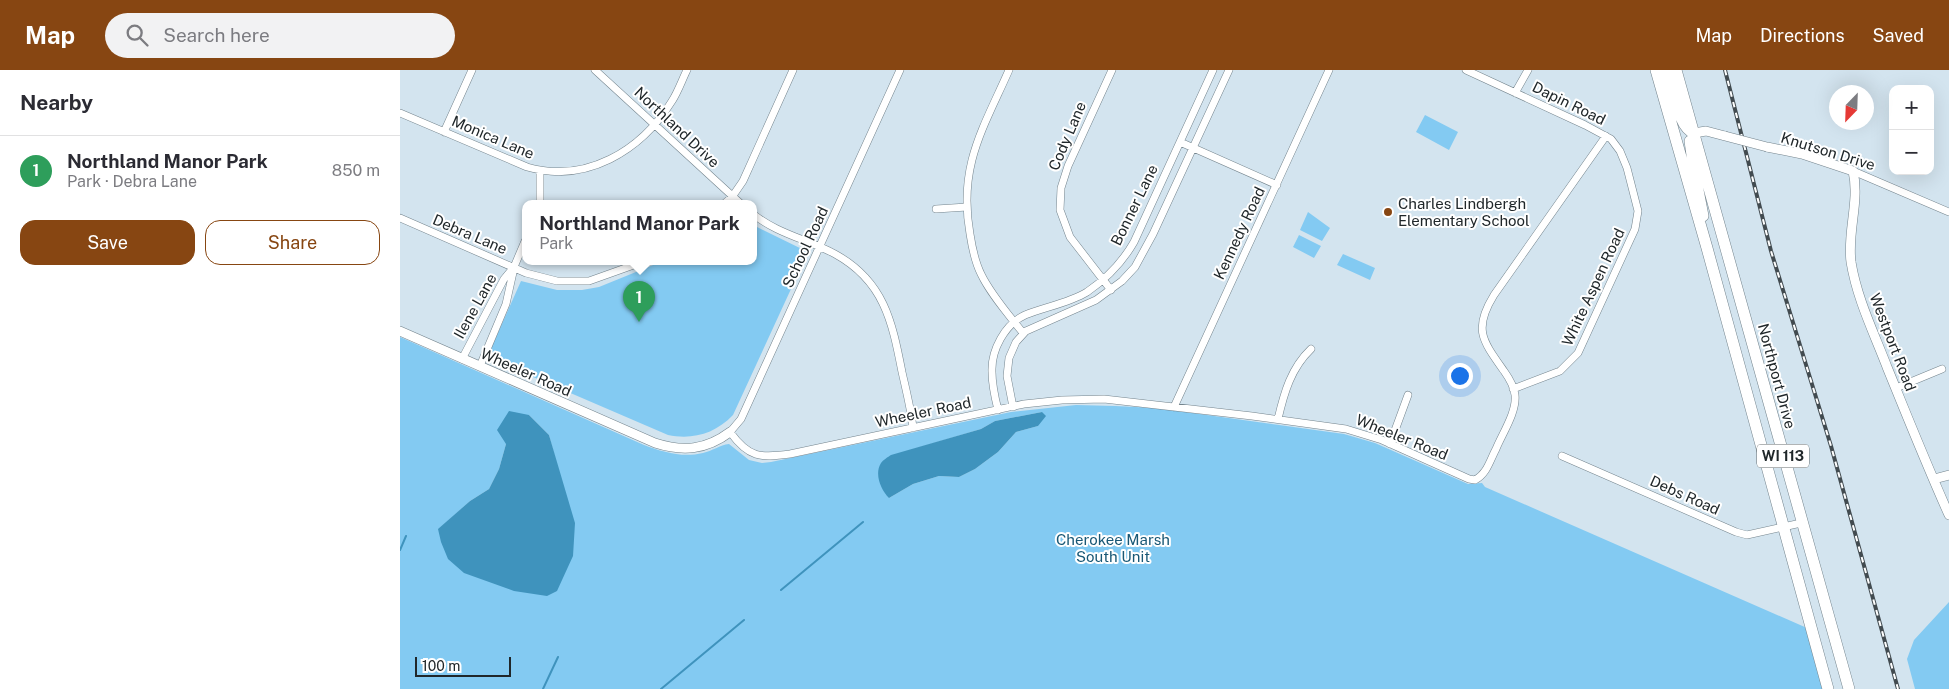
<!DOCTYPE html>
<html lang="en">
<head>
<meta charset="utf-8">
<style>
  :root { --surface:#fff; --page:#f2f2f3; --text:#2b2b33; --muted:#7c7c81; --line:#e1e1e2; --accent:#874612 }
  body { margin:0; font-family:"Public Sans",sans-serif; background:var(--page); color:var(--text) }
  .controls { position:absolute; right:15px; top:15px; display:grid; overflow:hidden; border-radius:10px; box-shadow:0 5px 20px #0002 }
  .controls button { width:45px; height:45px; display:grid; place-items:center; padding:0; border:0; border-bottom:1px solid var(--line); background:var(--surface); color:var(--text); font:25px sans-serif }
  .compass { position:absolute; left:1429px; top:15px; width:45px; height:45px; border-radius:50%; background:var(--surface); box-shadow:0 5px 20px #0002; rotate:203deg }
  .scale { position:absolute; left:15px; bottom:12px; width:96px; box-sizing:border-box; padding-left:5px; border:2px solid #20272a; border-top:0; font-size:14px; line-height:18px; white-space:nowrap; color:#20272a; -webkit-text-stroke:4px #fff; paint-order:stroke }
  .you { position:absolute; left:1059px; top:305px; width:18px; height:18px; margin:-12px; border:4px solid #fff; border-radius:50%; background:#1a73e8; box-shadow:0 0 0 8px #1a73e833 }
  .badge { display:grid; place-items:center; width:32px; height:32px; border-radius:50%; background:var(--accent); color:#fff; font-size:16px; font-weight:700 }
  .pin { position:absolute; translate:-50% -41px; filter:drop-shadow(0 1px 2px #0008) }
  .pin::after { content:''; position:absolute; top:26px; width:18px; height:15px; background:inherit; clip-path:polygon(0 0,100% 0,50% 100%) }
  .popup { position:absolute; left:122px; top:130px; width:235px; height:65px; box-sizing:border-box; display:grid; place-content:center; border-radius:10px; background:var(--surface); filter:drop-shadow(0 1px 4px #0005); font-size:16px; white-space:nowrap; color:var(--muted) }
  .popup b { font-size:19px; color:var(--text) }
  .popup::after { content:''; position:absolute; left:50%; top:100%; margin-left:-10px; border:10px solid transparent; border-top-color:var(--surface) }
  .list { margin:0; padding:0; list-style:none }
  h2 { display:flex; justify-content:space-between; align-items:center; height:65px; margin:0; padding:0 20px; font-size:21px }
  h2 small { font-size:16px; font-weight:400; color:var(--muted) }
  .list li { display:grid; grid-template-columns:32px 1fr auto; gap:15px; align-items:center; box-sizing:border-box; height:70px; padding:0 20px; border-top:1px solid var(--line) }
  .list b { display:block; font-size:19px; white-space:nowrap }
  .list p { margin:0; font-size:16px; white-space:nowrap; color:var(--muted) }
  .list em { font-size:16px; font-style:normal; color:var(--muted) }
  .actions { display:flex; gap:10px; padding:15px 20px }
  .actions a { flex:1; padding:11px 0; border:1px solid var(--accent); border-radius:15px; text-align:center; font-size:18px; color:var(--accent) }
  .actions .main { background:var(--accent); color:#fff }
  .icon { flex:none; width:28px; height:28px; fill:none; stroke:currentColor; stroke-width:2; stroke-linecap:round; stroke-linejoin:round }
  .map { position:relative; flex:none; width:1549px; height:619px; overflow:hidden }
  header { display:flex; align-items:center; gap:30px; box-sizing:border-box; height:70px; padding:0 25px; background:var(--accent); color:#fff }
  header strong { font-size:24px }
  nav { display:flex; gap:28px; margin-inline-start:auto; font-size:18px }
  .search { width:350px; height:45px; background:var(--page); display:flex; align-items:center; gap:12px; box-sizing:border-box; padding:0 18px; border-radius:28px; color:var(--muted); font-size:19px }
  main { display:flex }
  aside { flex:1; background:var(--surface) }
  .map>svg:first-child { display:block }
</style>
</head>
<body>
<header>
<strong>Map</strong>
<div class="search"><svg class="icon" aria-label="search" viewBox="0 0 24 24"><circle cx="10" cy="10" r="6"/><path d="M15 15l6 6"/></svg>Search here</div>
<nav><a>Map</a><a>Directions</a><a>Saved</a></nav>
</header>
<main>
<aside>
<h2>Nearby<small></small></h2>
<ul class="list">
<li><span class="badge" style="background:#2e9e5b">1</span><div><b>Northland Manor Park</b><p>Park · Debra Lane</p></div><em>850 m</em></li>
</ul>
<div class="actions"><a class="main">Save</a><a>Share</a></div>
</aside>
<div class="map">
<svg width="1549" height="619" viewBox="0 0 1549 619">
  <rect width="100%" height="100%" fill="#d3e4ef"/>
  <!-- green -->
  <path fill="#83caf2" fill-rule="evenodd" d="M1025,45L1058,62L1049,80L1016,62Z
    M908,142L930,158L922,171L900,160Z
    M353,155L408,182L333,345C315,364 292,370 268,365L110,297L88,285L121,211L157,220H182L199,217L263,191H353Z
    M899,165L921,176L914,188L893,177Z
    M943,184L975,198L970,210L937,195Z
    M0,267L244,375C263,382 282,388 303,383C312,381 320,375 329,374L349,390L362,393L371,392L611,342L676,335L715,336L756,338L944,364L975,373L1068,414L1082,413L1085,417L1407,558L1424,619H0ZM642,342L638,356L616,362L598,382L575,399L559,407L539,406L513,414L489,428L514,379L581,359L595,351ZM129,345L149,365L160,406L39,459L70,431L89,419L99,399L106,374Z
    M1549,532V619H1515L1507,589L1514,570Z"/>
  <!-- water -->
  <path fill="#3f93bd" d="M109,341L129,345L149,365L175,453L173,486L157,521L147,526L114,521L64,503L48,489L41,472L38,459L70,431L89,419L99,399L106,374L97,360Z
    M642,342L646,346L638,356L616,362L598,382L575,399L559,407L539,406L513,414L489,428C481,420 474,404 481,393C483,390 488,387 491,385L581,359L595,351Z"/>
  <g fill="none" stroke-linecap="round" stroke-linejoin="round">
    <!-- stream -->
    <path stroke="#3f93bd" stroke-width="2" d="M0,480L6,466
      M381,520L463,452
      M143,619L158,587
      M261,619L344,550"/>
    <!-- minor casing -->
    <g stroke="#74848d" stroke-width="8">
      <path id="minor" d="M195,0L340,133
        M500,0L341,349L330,362C349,388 360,388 390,384L624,334L662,330L704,329L852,346L946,359L982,370L1069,409L1075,410C1087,404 1090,390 1096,379C1102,364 1117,342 1115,325C1114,316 1109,308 1104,301C1082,270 1073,259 1094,225L1206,66
        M609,0C583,59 558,96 570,164C572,177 575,192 581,204C591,225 609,245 623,263
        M1066,0L1185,55L1211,69L1220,81L1227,98L1238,141L1235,159L1178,283L1160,301L1113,319
        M1115,23L1128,0
        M0,43L127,97C186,114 241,81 272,31C278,22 282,10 287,0
        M44,62L72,0
        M780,72L877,115
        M1453,101L1549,142
        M140,133V101
        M325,133L332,127L343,111L393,0
        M536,139L567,137
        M353,144C376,163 409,170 435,184C484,211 492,251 502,302C506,320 511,339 513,358
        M0,148L126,203L157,211H189L245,191
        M711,220L670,167L660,140L661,118L668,96L712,0
        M62,289L104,209L114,197L125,171
        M80,296L106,234L114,198
        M1496,318L1542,299
        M613,337L607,306L609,288L616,272L626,261L696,230L722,211L735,197L753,164L829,0
        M774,337L929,0
        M598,340C595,328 592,315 592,302C591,280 605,254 625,245C645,237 669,233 687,222C706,209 722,193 734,172L813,0
        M878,349C884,323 891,298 911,279
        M990,374L1008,325
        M1162,386L1336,462L1347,465L1401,453"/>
    </g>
    <!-- tertiary casing -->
    <g stroke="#74848d" stroke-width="10">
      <path id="tertiary" d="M1294,63L1306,61L1325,66
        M1367,77L1402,84L1453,101C1460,131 1447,162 1451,192C1457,229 1474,263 1487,297C1507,346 1527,396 1549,445
        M0,261L255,373C283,382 306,380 330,362
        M1534,409L1549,405"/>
    </g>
    <!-- primary casing -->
    <g stroke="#74848d" stroke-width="12">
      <path id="primary" d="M1256,0L1307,178L1428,619
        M1266,0C1274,16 1277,57 1294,63
        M1276,0L1449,619
        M1290,71L1294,99L1303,146"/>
    </g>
    <!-- minor -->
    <use href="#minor" stroke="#fff" stroke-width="7"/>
    <!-- tertiary -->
    <use href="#tertiary" stroke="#fff" stroke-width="9"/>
    <!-- primary -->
    <use href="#primary" stroke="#fff" stroke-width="11"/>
    <!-- rail casing -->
    <g stroke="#424b50" stroke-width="4">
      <path id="rail" d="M1325,0L1371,181L1431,376L1498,619"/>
    </g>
    <!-- rail -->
    <use href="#rail" stroke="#fff" stroke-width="2" stroke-dasharray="5.5" stroke-linecap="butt"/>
    <!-- tertiary-bridge casing -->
    <g stroke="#74848d" stroke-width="10" stroke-linecap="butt">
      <path id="tertiary-bridge" d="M1325,66L1367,77"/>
    </g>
    <!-- tertiary-bridge -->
    <use href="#tertiary-bridge" stroke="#fff" stroke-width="9"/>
  </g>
  <!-- markers -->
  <circle fill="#874612" stroke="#fff" stroke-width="2" cx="988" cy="142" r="5"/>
  <g text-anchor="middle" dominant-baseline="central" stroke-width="4" stroke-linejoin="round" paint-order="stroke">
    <!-- shield labels -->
    <rect fill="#fff" stroke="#63686a" stroke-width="1" x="1357" y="374.5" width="52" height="23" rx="4"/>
    <g font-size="14" font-weight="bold" fill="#20272a">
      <text x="1383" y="386">WI 113</text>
    </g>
    <!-- street labels -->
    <g font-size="15" fill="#20272a" stroke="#fff">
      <text transform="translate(1169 33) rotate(26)">Dapin Road</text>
      <text transform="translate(277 57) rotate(43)">Northland Drive</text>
      <text transform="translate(667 66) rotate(-67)">Cody Lane</text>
      <text transform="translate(93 67) rotate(23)">Monica Lane</text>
      <text transform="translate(1428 81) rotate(17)">Knutson Drive</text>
      <text transform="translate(734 135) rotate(-64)">Bonner Lane</text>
      <text transform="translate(839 163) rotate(-65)">Kennedy Road</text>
      <text transform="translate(70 164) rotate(23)">Debra Lane</text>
      <text transform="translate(405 177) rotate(-65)">School Road</text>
      <text transform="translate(1193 217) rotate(-65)">White Aspen Road</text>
      <text transform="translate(75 236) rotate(-61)">Ilene Lane</text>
      <text transform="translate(1493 272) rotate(69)">Westport Road</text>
      <text transform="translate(126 302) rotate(24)">Wheeler Road</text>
      <text transform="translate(1377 306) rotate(75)">Northport Drive</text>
      <text transform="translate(523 342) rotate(-12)">Wheeler Road</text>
      <text transform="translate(1002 367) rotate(22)">Wheeler Road</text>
      <text transform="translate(1285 425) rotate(24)">Debs Road</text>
    </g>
    <!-- poi labels -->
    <g font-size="15" fill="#20272a" stroke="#fff" text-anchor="start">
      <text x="998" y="133">Charles Lindbergh<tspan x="998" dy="17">Elementary School</tspan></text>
    </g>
    <!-- park labels -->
    <g font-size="15" fill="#185876" stroke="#fff">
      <text x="713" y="469">Cherokee Marsh<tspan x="713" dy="17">South Unit</tspan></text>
    </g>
  </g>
</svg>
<div class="controls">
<button>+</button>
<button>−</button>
</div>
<svg class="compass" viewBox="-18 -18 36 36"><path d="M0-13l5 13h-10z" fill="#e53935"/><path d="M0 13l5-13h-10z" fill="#7c7c81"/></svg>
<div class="scale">100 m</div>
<div class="you"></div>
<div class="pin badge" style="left:239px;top:252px;background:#2e9e5b">1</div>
<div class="popup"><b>Northland Manor Park</b>Park</div>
</div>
</main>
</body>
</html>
